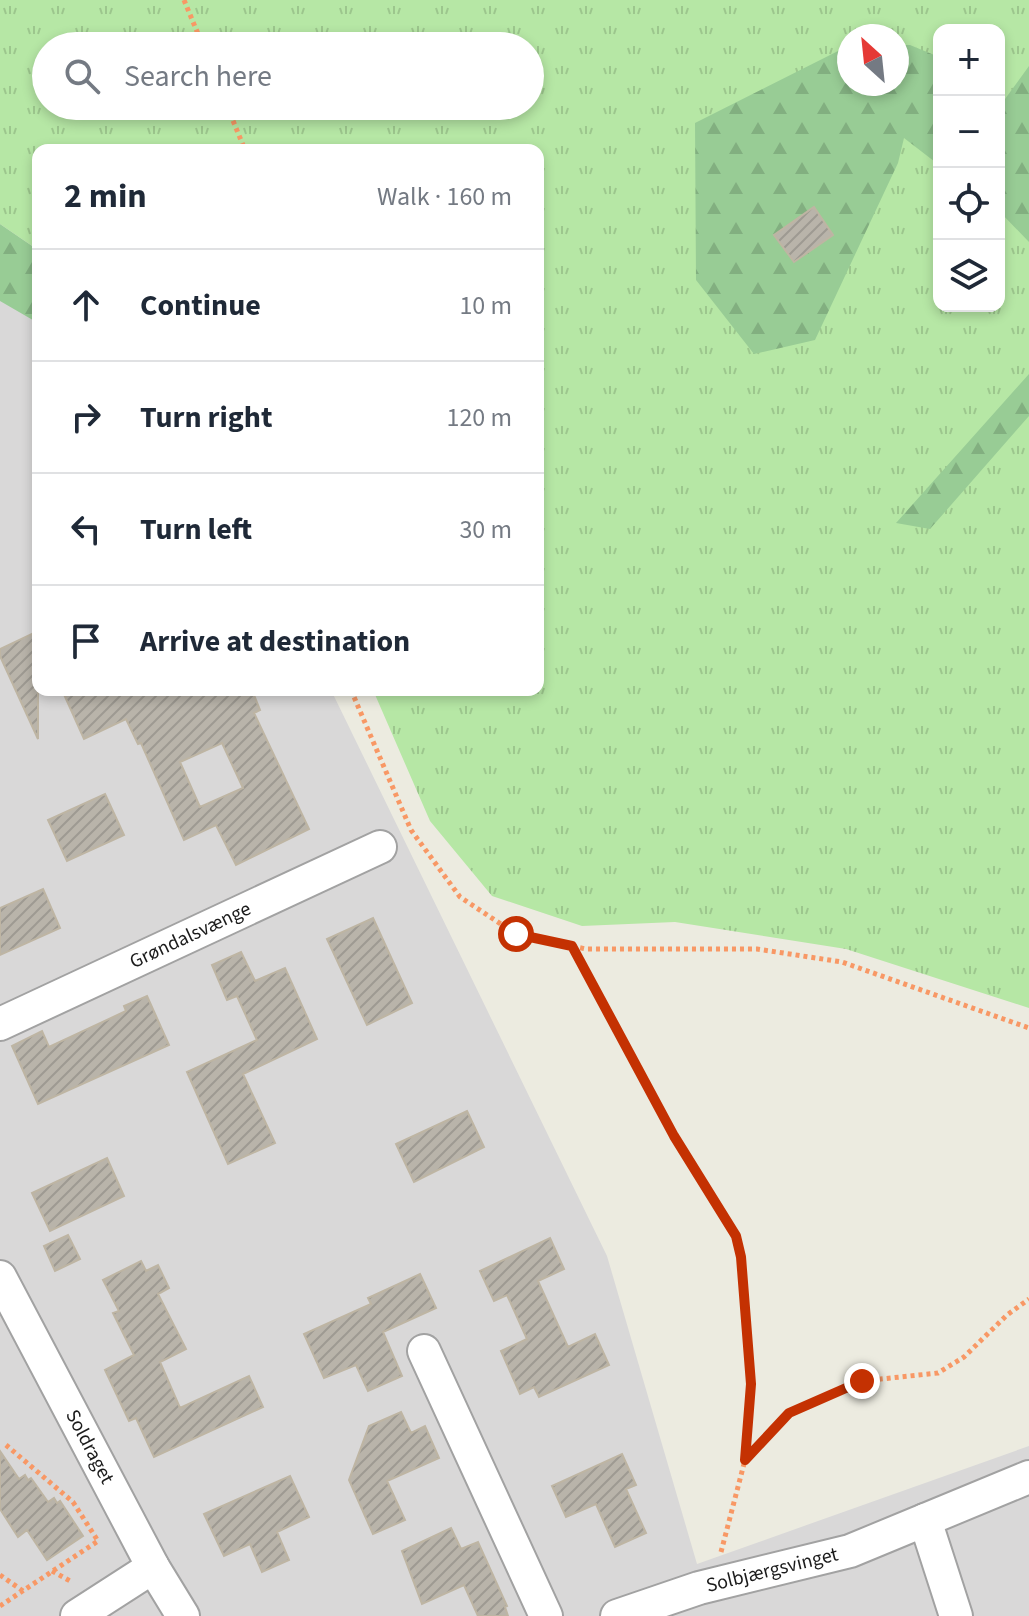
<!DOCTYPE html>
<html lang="en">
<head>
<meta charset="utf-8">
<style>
  :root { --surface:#fff; --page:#f2f2f3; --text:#1f2937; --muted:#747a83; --line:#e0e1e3 }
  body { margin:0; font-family:"Source Sans 3",sans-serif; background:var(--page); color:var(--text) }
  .controls { position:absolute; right:24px; top:24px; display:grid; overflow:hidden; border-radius:16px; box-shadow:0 4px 12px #0003 }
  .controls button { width:72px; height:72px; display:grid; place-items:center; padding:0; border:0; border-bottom:2px solid var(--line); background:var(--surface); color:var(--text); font:40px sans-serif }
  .compass { position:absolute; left:837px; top:24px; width:72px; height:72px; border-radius:50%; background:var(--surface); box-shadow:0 4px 12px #0003; rotate:333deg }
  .stop { position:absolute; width:24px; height:24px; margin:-18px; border:6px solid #c43102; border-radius:50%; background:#fff }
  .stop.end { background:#c43102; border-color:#fff; box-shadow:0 2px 8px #0008 }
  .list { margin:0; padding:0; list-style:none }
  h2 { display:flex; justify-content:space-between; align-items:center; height:104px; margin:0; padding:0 32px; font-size:34px }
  h2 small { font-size:26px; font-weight:400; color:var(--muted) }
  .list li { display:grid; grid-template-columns:52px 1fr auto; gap:24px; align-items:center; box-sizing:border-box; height:112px; padding:0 32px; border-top:2px solid var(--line) }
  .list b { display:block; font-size:30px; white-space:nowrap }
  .list em { font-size:26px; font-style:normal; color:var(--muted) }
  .icon { flex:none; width:44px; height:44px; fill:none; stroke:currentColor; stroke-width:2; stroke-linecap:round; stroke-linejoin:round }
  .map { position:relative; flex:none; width:1029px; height:1616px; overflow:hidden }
  .search { position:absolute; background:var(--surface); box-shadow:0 4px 12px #0003; left:32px; top:32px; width:512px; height:88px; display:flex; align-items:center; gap:20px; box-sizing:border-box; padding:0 28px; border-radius:44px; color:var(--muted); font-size:30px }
  .panel { position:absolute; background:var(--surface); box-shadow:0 4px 12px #0003; left:32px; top:144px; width:512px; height:552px; border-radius:16px }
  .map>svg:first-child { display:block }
</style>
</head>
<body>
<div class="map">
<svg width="1029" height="1616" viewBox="0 0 1029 1616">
  <defs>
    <pattern id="grass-tufts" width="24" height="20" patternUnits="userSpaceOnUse" patternTransform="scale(2)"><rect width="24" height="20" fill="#b6e7a5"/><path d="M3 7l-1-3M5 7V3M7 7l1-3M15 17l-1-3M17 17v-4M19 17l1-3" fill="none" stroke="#9cc68d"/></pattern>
    <pattern id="forest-firs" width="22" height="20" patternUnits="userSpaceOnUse" patternTransform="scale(2)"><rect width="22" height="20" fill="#98cc95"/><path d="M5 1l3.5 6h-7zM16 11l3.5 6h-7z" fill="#82af80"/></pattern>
    <pattern id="building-hatch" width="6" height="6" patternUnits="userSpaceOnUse" patternTransform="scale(2)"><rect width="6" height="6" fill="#b9b4aa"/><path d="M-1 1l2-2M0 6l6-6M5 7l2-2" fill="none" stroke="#9e9a92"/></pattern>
  </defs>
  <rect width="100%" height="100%" fill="#ecebe0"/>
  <!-- residential -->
  <path fill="#d9d8d8" d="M0,297L38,321V690H331L607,1256L697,1564L1029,1446V1616H0Z"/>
  <!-- grass -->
  <path fill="url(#grass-tufts)" fill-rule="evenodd" d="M0,0H1029V1008L846,949L675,922L582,926L492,896L430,821L373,690H538V150H38V250L0,224ZM939,30H999V306H939ZM849,36H897V84H849ZM46,46H530V106H46Z"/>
  <!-- forest -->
  <path fill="url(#forest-firs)" d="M897,45H910L939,57V165L904,138L898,163L815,340L754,354L696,280L695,123L846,47H849V84H897Z
    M1029,66V242L999,211V96L1005,99Z
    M0,224L38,250V323L0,301Z
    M1029,374V416L930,529L896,523Z"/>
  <!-- building -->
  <path fill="url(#building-hatch)" stroke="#beb5a3" stroke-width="2" fill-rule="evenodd" d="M814,207L833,235L794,262L774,235Z
    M38,631V739L0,656V649Z
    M62,690H252L260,710L254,713L309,829L236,865L216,825L184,840L141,743L138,744L126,719L84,739ZM222,743L243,788L200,807L180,762Z
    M105,794L124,835L67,861L48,820Z
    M43,889L60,928L0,955V908Z
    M373,918L412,1003L367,1025L327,939Z
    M241,952L255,981L285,968L317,1039L243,1074L275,1143L228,1164L187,1072L257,1040L237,996L227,1000L212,965Z
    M147,996L169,1045L38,1104L12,1046L42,1031L49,1047L126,1011L124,1006Z
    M467,1111L484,1147L414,1182L396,1144Z
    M107,1158L124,1196L50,1231L32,1193Z
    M68,1235L80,1259L55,1271L44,1246Z
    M550,1238L564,1269L538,1281L568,1347L595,1334L609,1365L539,1397L534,1387L520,1394L501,1351L527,1339L507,1295L494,1301L480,1271Z
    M141,1261L146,1271L158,1265L169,1288L158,1294L186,1349L160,1362L180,1408L249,1376L263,1407L154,1457L136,1418L129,1421L105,1370L134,1355L113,1313L119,1311L103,1280Z
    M420,1274L436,1308L383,1332L402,1376L368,1391L356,1365L324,1378L304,1334L371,1304L368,1298Z
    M401,1412L411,1433L425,1426L439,1458L387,1481L405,1520L373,1534L349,1480L369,1426Z
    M0,1451L19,1479L25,1475L28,1480L31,1478L48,1502L54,1498L57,1503L60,1501L83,1536L47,1560L27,1530L18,1537L0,1509Z
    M622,1454L636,1485L626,1489L646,1533L615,1547L596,1504L566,1517L552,1486Z
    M290,1476L309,1517L277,1532L289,1560L262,1572L250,1544L224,1556L204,1514Z
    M451,1528L461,1549L478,1542L507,1606L505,1607L508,1616H478L464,1585L422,1604L402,1551Z"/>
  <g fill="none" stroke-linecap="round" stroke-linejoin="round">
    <!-- minor casing -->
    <g stroke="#a2a2a2" stroke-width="36">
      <g id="minor">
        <path id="s1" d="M0,1024L380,847"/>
        <path id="s2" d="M0,1277L153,1567L183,1616"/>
        <path d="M424,1351L546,1616"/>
        <path d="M77,1616L153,1567"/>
        <path id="s3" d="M617,1616L699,1588L850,1551L925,1520"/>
        <path d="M956,1616L925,1520L1029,1477"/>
      </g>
    </g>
    <!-- path -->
    <path stroke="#f89865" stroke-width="5" stroke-dasharray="4 4" stroke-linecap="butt" d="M184,0L203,46
      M227,106L245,150
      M351,690L411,830L460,897L516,934L586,949H757L842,962L1029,1028
      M572,946L674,1136L736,1236L741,1257L751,1384L745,1460
      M721,1552L745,1460L789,1413L862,1381L938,1373L964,1357L1007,1315L1029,1299
      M52,1571L72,1582
      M0,1575L23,1591
      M0,1606L98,1541L73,1502L6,1445"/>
    <!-- minor -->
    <use href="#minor" stroke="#fff" stroke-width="32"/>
  </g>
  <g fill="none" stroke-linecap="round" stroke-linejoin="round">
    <!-- route -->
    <path stroke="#c43102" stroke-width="10" d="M516,934L572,946L674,1136L736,1236L741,1257L751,1384L745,1460L789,1413L862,1381"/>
  </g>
  <g text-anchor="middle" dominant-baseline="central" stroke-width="6" stroke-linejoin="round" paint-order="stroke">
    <!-- street labels -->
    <g font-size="20" fill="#1b1b1b" stroke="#fff">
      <text stroke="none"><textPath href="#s1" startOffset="210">Grøndalsvænge</textPath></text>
      <text stroke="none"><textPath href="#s2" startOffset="192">Soldraget</textPath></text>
      <text stroke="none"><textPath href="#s3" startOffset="162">Solbjærgsvinget</textPath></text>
    </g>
  </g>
</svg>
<div class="controls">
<button>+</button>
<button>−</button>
<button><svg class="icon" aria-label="locate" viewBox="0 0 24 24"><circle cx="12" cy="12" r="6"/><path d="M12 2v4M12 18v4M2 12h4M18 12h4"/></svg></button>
<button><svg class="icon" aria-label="layers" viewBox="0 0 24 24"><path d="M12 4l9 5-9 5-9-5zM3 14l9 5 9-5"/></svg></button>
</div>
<svg class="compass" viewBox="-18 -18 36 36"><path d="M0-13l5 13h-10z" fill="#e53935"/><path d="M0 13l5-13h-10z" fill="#747a83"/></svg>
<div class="stop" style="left:516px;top:934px"></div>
<div class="stop end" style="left:862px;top:1381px"></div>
<div class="search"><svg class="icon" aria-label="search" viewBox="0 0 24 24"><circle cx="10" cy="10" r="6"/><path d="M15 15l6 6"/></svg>Search here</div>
<section class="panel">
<h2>2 min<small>Walk · 160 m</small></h2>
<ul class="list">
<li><svg class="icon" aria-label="ahead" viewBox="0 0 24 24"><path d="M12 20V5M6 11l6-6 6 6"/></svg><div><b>Continue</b></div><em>10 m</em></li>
<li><svg class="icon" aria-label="right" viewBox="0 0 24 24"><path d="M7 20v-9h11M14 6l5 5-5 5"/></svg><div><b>Turn right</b></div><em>120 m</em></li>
<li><svg class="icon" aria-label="left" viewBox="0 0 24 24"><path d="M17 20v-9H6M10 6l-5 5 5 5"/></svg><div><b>Turn left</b></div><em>30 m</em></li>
<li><svg class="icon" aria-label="arrive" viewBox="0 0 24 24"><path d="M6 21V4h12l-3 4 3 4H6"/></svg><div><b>Arrive at destination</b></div></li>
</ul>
</section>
</div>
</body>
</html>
